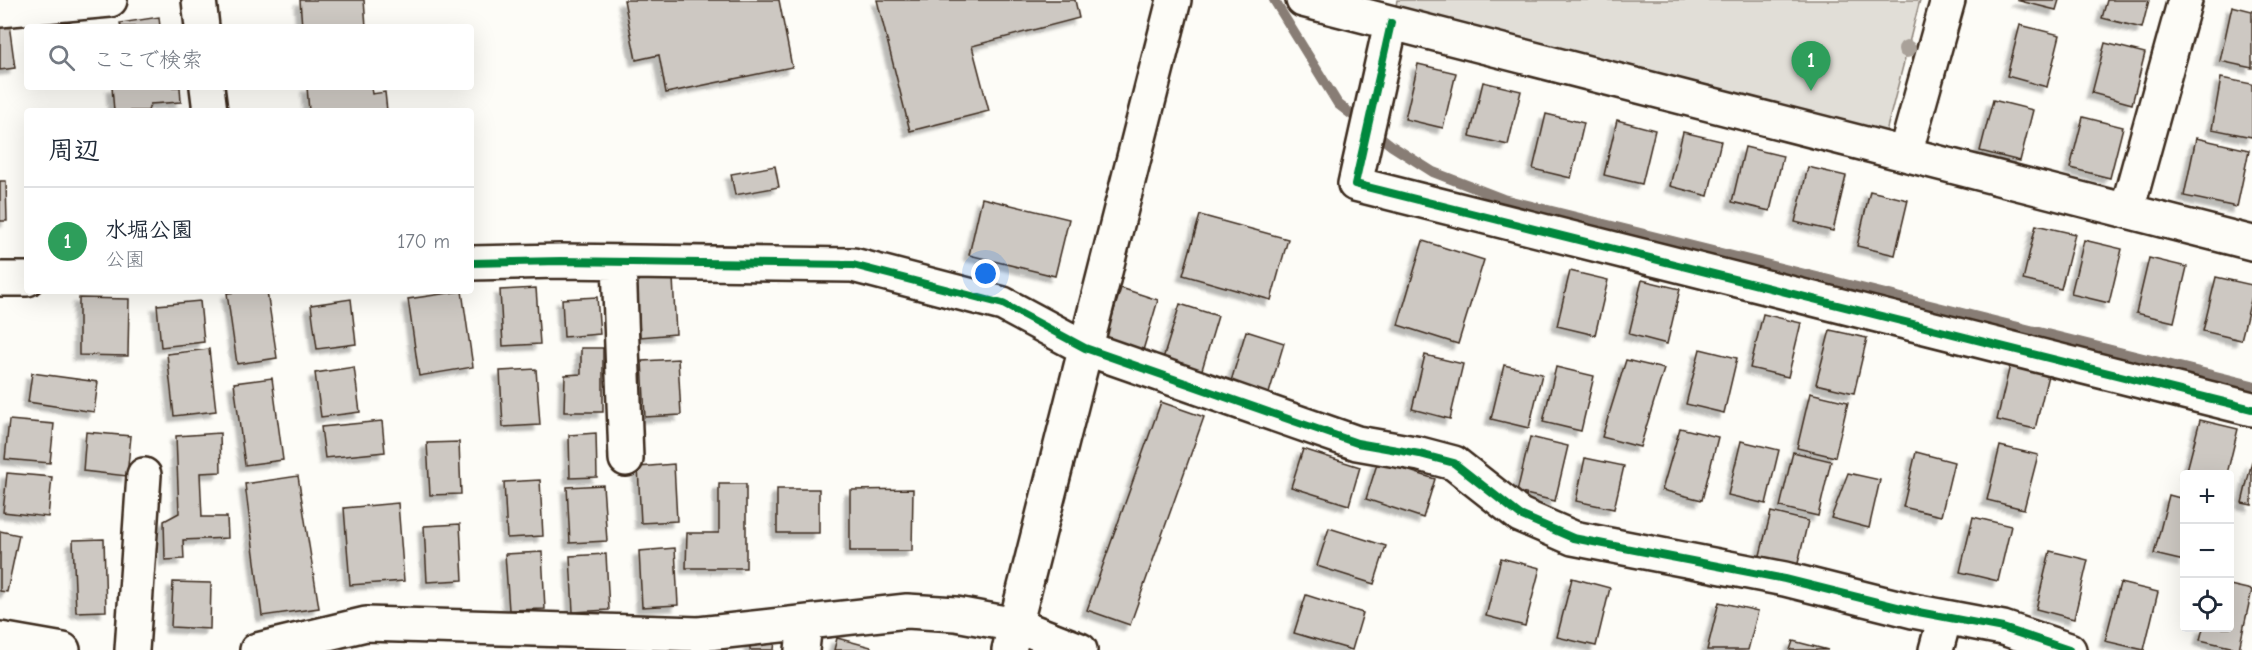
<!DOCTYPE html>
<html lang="ja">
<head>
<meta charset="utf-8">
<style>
  :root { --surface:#fff; --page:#f2f2f3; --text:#1f2937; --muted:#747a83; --line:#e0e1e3; --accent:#7c3aed }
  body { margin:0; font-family:"Comic Neue","Klee One",sans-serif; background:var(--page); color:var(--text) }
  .controls { position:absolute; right:18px; bottom:18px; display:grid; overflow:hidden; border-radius:6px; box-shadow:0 6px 24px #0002 }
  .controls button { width:54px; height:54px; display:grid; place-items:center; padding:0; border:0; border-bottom:2px solid var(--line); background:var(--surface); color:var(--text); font:30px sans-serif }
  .you { position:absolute; left:986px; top:274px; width:21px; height:21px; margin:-15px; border:4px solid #fff; border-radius:50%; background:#1a73e8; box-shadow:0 0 0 9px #1a73e833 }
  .badge { display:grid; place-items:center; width:39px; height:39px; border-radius:50%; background:var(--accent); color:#fff; font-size:20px; font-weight:700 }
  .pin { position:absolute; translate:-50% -50px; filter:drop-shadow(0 2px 3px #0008) }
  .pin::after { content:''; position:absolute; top:32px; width:21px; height:18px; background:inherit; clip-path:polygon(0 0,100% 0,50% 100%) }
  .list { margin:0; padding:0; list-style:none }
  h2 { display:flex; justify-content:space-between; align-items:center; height:78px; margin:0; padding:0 24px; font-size:26px }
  h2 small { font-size:20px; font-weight:400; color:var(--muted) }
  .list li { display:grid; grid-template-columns:39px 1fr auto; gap:18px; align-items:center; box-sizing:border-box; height:108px; padding:0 24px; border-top:2px solid var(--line) }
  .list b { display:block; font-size:22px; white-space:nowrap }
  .list p { margin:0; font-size:20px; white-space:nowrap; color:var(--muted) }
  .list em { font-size:20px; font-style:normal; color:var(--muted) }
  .icon { flex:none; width:33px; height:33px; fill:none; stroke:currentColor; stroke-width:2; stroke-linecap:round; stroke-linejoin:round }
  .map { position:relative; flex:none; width:2252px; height:650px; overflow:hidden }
  .search { position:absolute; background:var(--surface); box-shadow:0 6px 24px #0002; left:24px; top:24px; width:450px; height:66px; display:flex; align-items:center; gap:15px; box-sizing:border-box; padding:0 21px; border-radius:6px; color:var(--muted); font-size:22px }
  .panel { position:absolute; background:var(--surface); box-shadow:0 6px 24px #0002; left:24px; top:108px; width:450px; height:186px; border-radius:6px }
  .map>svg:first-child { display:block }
</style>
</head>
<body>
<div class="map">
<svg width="2252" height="650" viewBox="0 0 2252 650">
  <defs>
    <filter id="shadow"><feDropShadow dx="-5.5" dy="5.5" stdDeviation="1.5" flood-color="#0004"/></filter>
  </defs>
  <rect width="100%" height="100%" fill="#fdfcf7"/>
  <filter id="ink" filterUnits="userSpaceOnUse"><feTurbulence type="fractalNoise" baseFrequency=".0167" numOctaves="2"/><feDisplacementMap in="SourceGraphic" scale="12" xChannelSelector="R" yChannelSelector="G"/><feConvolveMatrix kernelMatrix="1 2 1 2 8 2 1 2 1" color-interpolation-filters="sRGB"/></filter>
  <g filter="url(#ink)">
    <!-- green -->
    <path fill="#e1ded7" stroke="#8e847a" stroke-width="1.5" d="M1397,0H1920L1886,132L1396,6Z"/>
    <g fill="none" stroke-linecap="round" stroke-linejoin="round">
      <!-- stream -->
      <path stroke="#887d74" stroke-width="10" d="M1274,0L1338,104L1392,146L1433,172L1503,199L2252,385"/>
    </g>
    <!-- building -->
    <path fill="#cdc8c2" stroke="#3b2a1e" stroke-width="1.5" filter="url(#shadow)" d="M300,0H364L366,27H302Z
      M624,0H779L792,67L666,93L659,55L636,60Z
      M877,0H1075L1079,18L972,46L989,111L910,131Z
      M2016,0H2059L2056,10Z
      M2107,0H2149L2142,28L2102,18Z
      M2232,6L2252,11V68L2220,61Z
      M159,17L160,27H121L120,23Z
      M9,24L15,68L0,70V25Z
      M2020,25L2060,35L2047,87L2007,76Z
      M2105,43L2145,53L2132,104L2092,93Z
      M1418,64L1456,73L1443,128L1405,119Z
      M2221,78L2252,84V137L2212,129Z
      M1483,82L1521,91L1508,145L1470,136Z
      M112,87H180L181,102L150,104L148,111H114Z
      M307,87H371L372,94L385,92L387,111H309Z
      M1993,100L2033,110L2020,161L1980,151Z
      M1546,114L1584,123L1571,178L1533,169Z
      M2083,117L2123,127L2110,178L2070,168Z
      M1617,120L1655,130L1642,184L1604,175Z
      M1683,132L1721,141L1708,196L1670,186Z
      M2196,138L2249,150L2237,207L2184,196Z
      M1745,147L1783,156L1770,211L1732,202Z
      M775,166L779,187L735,195L731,174Z
      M1808,167L1846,176L1833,231L1795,222Z
      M0,181H6L7,221H0Z
      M1870,191L1908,200L1895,255L1857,246Z
      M982,198L1069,219L1055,276L969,255Z
      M1200,215L1288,239L1271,300L1183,275Z
      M2036,225L2075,234L2061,289L2023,280Z
      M2084,240L2122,249L2109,303L2071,294Z
      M1423,241L1484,260L1458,344L1398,325Z
      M2149,258L2187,267L2174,322L2136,313Z
      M1570,271L1608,280L1595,335L1557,326Z
      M2216,277L2252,285V296L2241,340L2203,331Z
      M673,278L676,334L640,337L636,280Z
      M1642,280L1680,289L1667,344L1629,334Z
      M536,288L540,344L503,346L500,290Z
      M1121,288L1158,300L1141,357L1103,346Z
      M245,291H267L277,358L237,364L227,293Z
      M462,291L473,367L419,376L408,299Z
      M597,297L600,334L564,337L562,299Z
      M79,298L129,299L128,356L79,355Z
      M351,299L356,344L317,349L311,305Z
      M200,301L204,342L161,347L157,305Z
      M1180,304L1218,316L1201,373L1162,362Z
      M1763,314L1801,323L1788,377L1750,368Z
      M1830,330L1867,338L1854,393L1816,384Z
      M1246,331L1284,343L1267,400L1229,388Z
      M581,348H603V412H564L565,375L581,374Z
      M209,349L216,411L174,416L167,354Z
      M1700,349L1737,358L1724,413L1686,404Z
      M1425,355L1463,364L1450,419L1412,409Z
      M678,359L681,415L645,417L642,361Z
      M1626,360L1664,369L1640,447L1602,437Z
      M1504,365L1542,374L1529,428L1491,419Z
      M2010,365L2048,375L2035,429L1997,420Z
      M354,367L360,412L321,417L315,373Z
      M1556,367L1594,376L1581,431L1543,422Z
      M536,369L540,425L503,427L500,371Z
      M32,373L98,382L94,412L28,402Z
      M272,378L283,460L245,465L234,383Z
      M1810,393L1848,402L1835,457L1797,448Z
      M1161,402L1204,417L1130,625L1087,610Z
      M9,420L54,424L50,463L5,459Z
      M2200,420L2238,429L2227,474H2186Z
      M382,421L385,452L325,458L321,427Z
      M1680,428L1718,437L1702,500L1662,490Z
      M86,432L131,436L127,476L83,471Z
      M220,433L221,472L200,473L202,517H227L228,538L183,540L184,559L165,560L164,521L179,513L176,436Z
      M596,433L597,477L570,478L569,435Z
      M1530,437L1568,446L1555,501L1517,492Z
      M1741,441L1779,450L1766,504L1728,495Z
      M459,442L461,494L430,495L427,443Z
      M2000,446L2038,455L2024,509L1987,500Z
      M1303,449L1360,467L1349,505L1291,487Z
      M1793,452L1831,461L1818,516L1780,507Z
      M1916,452L1954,462L1941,516L1903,507Z
      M1585,458L1624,466L1614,509L1576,501Z
      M1378,461L1435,479L1423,518L1366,499Z
      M2252,461V505L2242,503Z
      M674,464L677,521L641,523L638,467Z
      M7,473L52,477L48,517L3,512Z
      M1848,473L1880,480L1869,528L1831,518Z
      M298,476L319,608L262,616L245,484Z
      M540,480L543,536L507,538L504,482Z
      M719,484H746V568H686L687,533H719Z
      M603,485L607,541L570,543L567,487Z
      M777,489H819V533H777Z
      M913,489L912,551H850V490Z
      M2169,495L2184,499V561L2154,554Z
      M398,503L404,581L350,585L344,508Z
      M1771,512L1808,521L1795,576L1757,567Z
      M1973,517L2011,526L1998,581L1960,572Z
      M460,524L463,580L427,582L424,526Z
      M1329,528L1386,546L1374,584L1317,566Z
      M0,531L19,535L7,592L0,591Z
      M104,539L106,611L76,612L73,540Z
      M675,548L678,605L642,607L639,551Z
      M2050,551L2088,560L2074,619L2036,609Z
      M542,552L545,609L509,610L505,554Z
      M606,554L609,610L573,612L570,556Z
      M1501,558L1540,568L1525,626L1486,616Z
      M1572,578L1610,588L1596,646L1557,637Z
      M173,582L211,583L210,629L171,627Z
      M2120,583L2158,592L2144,650L2105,641Z
      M2230,585L2252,590L2239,649L2200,640L2203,628H2230Z
      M1306,595L1363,613L1352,650L1294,633Z
      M1719,602L1758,611L1748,650H1707Z
      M837,638L871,647V650H834Z
      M750,639L775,640L774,650H750Z
      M1793,641L1828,650H1790Z"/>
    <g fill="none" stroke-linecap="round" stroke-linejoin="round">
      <!-- street casing -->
      <g stroke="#3b2a1e" stroke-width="38">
        <path id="street" d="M199,0L202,27
          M1303,0L2252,243
          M0,10L110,0
          M1391,23L1355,184L2252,409
          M207,87L210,111
          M1905,154L1948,0
          M2127,210L2185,0
          M619,262L626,459
          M471,263L561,261L853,265L1003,304L1085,348L1357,443L1420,454L1454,463L1520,515L1573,538L1785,579L1913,611L2003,628L2069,650
          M0,279H27
          M0,639L63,650
          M132,650L144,475
          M257,650L366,624L699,634L907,611L956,614L1016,625
          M802,650L805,623
          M1936,650L1945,617"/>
      </g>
      <!-- secondary casing -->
      <g stroke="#3b2a1e" stroke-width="38">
        <path id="secondary" d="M1016,625L1080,650
          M1009,650L1174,0"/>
      </g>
      <!-- street -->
      <use href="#street" stroke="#fdfcf7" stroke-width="33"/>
      <!-- secondary -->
      <use href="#secondary" stroke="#fdfcf7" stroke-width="33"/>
      <!-- cycleway casing -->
      <g stroke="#fdfcf7" stroke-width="11">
        <path id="cycleway" d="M1391,23L1355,184L2252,409
          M471,263L561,261L853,265L1003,304L1085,348L1357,443L1420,454L1454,463L1520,515L1573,538L1785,579L1913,611L2003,628L2069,650"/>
      </g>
      <!-- cycleway -->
      <use href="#cycleway" stroke="#00873e" stroke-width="8"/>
    </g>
    <!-- trees -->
    <circle fill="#a9a199" cx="1907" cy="49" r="9"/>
  </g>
</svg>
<div class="controls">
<button>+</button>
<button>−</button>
<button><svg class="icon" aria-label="locate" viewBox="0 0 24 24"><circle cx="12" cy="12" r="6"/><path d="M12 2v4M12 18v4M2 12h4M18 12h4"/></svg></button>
</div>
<div class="you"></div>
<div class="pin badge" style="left:1811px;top:91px;background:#2e9e5b">1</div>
<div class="search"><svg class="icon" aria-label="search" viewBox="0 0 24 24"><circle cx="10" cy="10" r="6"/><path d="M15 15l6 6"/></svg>ここで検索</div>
<section class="panel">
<h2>周辺<small></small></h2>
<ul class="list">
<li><span class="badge" style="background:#2e9e5b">1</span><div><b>水堀公園</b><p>公園</p></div><em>170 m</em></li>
</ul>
</section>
</div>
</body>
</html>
